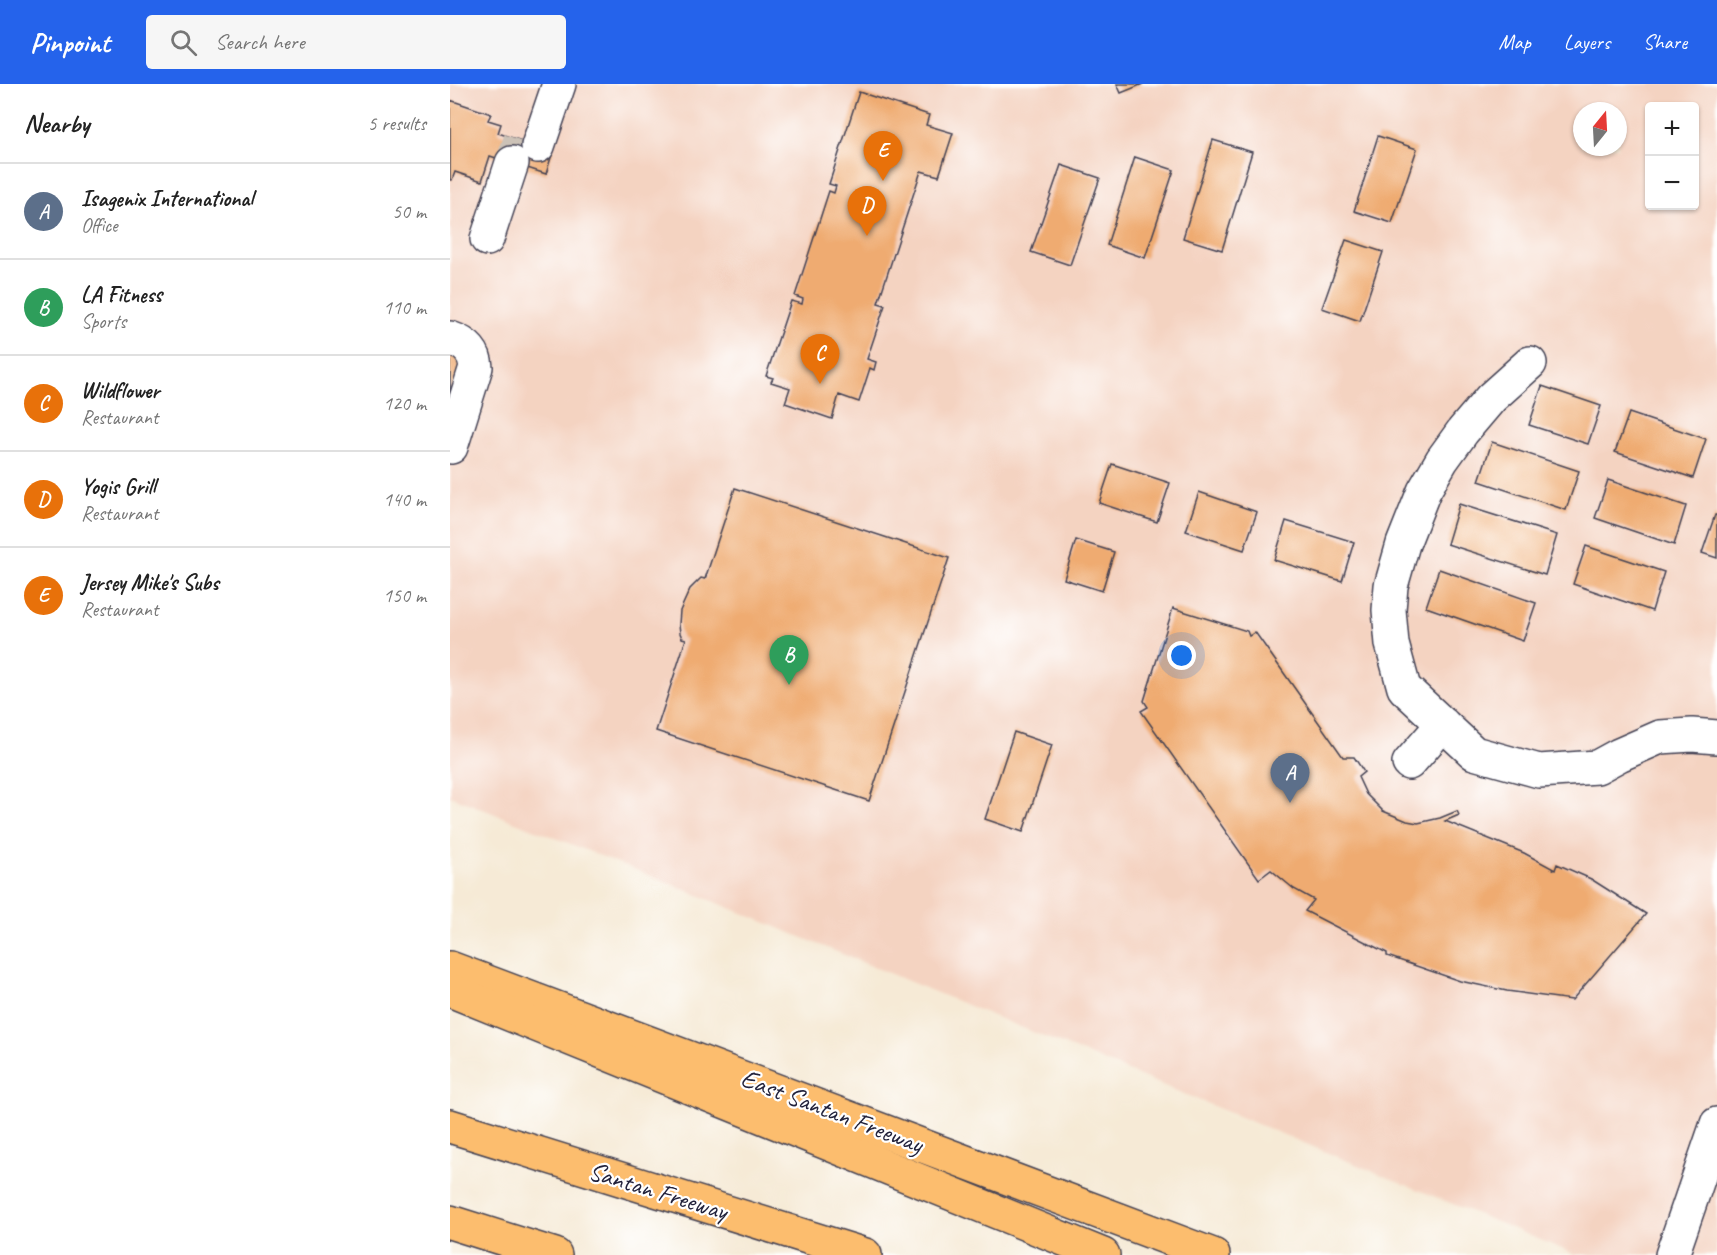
<!DOCTYPE html>
<html lang="en">
<head>
<meta charset="utf-8">
<style>
  :root { --surface:#fff; --page:#f6f6f6; --text:#222; --muted:#767676; --line:#e0e0e0; --accent:#2563eb }
  body { margin:0; font-family:Caveat,sans-serif; background:var(--page); color:var(--text) }
  .controls { position:absolute; right:18px; top:18px; display:grid; overflow:hidden; border-radius:6px; box-shadow:0 2px 4px #0004 }
  .controls button { width:54px; height:54px; display:grid; place-items:center; padding:0; border:0; border-bottom:2px solid var(--line); background:var(--surface); color:var(--text); font:30px sans-serif }
  .compass { position:absolute; left:1123px; top:18px; width:54px; height:54px; border-radius:50%; background:var(--surface); box-shadow:0 2px 4px #0004; rotate:18deg }
  .you { position:absolute; left:732px; top:572px; width:21px; height:21px; margin:-15px; border:4px solid #fff; border-radius:50%; background:#1a73e8; box-shadow:0 0 0 9px #1a73e833 }
  .badge { display:grid; place-items:center; width:39px; height:39px; border-radius:50%; background:var(--accent); color:#fff; font-size:20px; font-weight:700 }
  .pin { position:absolute; translate:-50% -50px; filter:drop-shadow(0 2px 3px #0008) }
  .pin::after { content:''; position:absolute; top:32px; width:21px; height:18px; background:inherit; clip-path:polygon(0 0,100% 0,50% 100%) }
  .list { margin:0; padding:0; list-style:none }
  h2 { display:flex; justify-content:space-between; align-items:center; height:78px; margin:0; padding:0 24px; font-size:26px }
  h2 small { font-size:20px; font-weight:400; color:var(--muted) }
  .list li { display:grid; grid-template-columns:39px 1fr auto; gap:18px; align-items:center; box-sizing:border-box; height:96px; padding:0 24px; border-top:2px solid var(--line) }
  .list b { display:block; font-size:22px; white-space:nowrap }
  .list p { margin:0; font-size:20px; white-space:nowrap; color:var(--muted) }
  .list em { font-size:20px; font-style:normal; color:var(--muted) }
  .icon { flex:none; width:33px; height:33px; fill:none; stroke:currentColor; stroke-width:2; stroke-linecap:round; stroke-linejoin:round }
  .map { position:relative; flex:none; width:1267px; height:1171px; overflow:hidden }
  header { display:flex; align-items:center; gap:36px; box-sizing:border-box; height:84px; padding:0 30px; background:var(--accent); color:#fff }
  header strong { font-size:28px }
  nav { display:flex; gap:33px; margin-inline-start:auto; font-size:21px }
  .search { width:420px; height:54px; background:var(--page); display:flex; align-items:center; gap:15px; box-sizing:border-box; padding:0 21px; border-radius:6px; color:var(--muted); font-size:22px }
  main { display:flex }
  aside { flex:1; background:var(--surface) }
  .map>svg:first-child { display:block }
</style>
</head>
<body>
<header>
<strong>Pinpoint</strong>
<div class="search"><svg class="icon" aria-label="search" viewBox="0 0 24 24"><circle cx="10" cy="10" r="6"/><path d="M15 15l6 6"/></svg>Search here</div>
<nav><a>Map</a><a>Layers</a><a>Share</a></nav>
</header>
<main>
<aside>
<h2>Nearby<small>5 results</small></h2>
<ul class="list">
<li><span class="badge" style="background:#5c6f8a">A</span><div><b>Isagenix International</b><p>Office</p></div><em>50 m</em></li>
<li><span class="badge" style="background:#2e9e5b">B</span><div><b>LA Fitness</b><p>Sports</p></div><em>110 m</em></li>
<li><span class="badge" style="background:#e8710a">C</span><div><b>Wildflower</b><p>Restaurant</p></div><em>120 m</em></li>
<li><span class="badge" style="background:#e8710a">D</span><div><b>Yogis Grill</b><p>Restaurant</p></div><em>140 m</em></li>
<li><span class="badge" style="background:#e8710a">E</span><div><b>Jersey Mike's Subs</b><p>Restaurant</p></div><em>150 m</em></li>
</ul>
</aside>
<div class="map">
<svg width="1267" height="1171" viewBox="0 0 1267 1171">
  <rect width="100%" height="100%" fill="#fff"/>
  <filter id="ink" filterUnits="userSpaceOnUse"><feTurbulence type="fractalNoise" baseFrequency=".0167" numOctaves="2"/><feDisplacementMap in="SourceGraphic" scale="12" xChannelSelector="R" yChannelSelector="G"/><feConvolveMatrix kernelMatrix="1 2 1 2 8 2 1 2 1" color-interpolation-filters="sRGB"/></filter>
  <filter id="wash" filterUnits="userSpaceOnUse"><feTurbulence type="fractalNoise" baseFrequency=".008" numOctaves="4" result="noise"/><feDisplacementMap in="SourceGraphic" scale="24" xChannelSelector="R" yChannelSelector="G"/><feGaussianBlur stdDeviation="1.35" result="paint"/><feColorMatrix in="noise" values="0 0 0 0 0 0 0 0 0 0 0 0 0 0 0 0 0 1.4 0 .05"/><feComposite in="paint" operator="in"/></filter>
  <g filter="url(#wash)">
    <rect width="100%" height="100%" fill="#f6ead6"/>
    <!-- built -->
    <path fill="#f4d3c1" fill-rule="evenodd" d="M0,0H1267V1171H1127L236,806L0,712ZM1200,22H1244V122H1200ZM1132,27H1168V63H1132Z"/>
    <g id="blocks">
      <!-- building -->
      <path fill="#efab71" d="M667,0H693L671,9Z
        M409,8L479,31L476,41L503,49L489,92L471,87L428,219L435,221L417,275L426,278L424,286L420,284L409,318L389,311L382,335L335,319L340,304L321,298L323,294L316,292L341,217L352,220L353,215L345,212L379,107L384,109L386,102L379,100Z
        M0,16L41,30L38,36L51,40L48,49L103,67L96,90L40,72L32,97L5,88L2,96H0Z
        M928,52L967,65L942,139L904,127Z
        M763,56L802,68L772,166L733,154Z
        M685,73L724,86L695,174L657,161Z
        M611,81L650,94L620,181L581,168Z
        M896,156L933,168L910,237L872,224Z
        M0,270L13,275L0,315Z
        M1092,302L1151,322L1138,360L1079,341Z
        M1179,329L1256,355L1243,394L1165,368Z
        M1042,358L1129,387L1116,426L1029,397Z
        M662,380L720,399L707,438L649,419Z
        M1158,396L1236,422L1224,461L1145,434Z
        M285,404L499,474L419,717L206,647L236,555L232,554L230,549L229,540L230,527L240,505L251,494L255,495Z
        M749,408L807,428L794,466L736,447Z
        M1009,420L1107,451L1095,491L997,460Z
        M1265,431H1267V474L1252,469Z
        M836,437L904,458L892,497L824,476Z
        M626,456L664,468L652,507L614,495Z
        M1136,462L1214,488L1202,527L1123,500Z
        M989,485L1086,519L1073,557L976,523Z
        M723,524L797,547L799,552L805,548L893,673H904L914,688L908,693L916,710L933,727L957,737L968,739L990,734L1007,727L1009,731L995,737L1074,769L1105,786L1107,780L1141,795L1196,830L1122,916L1057,907L1010,897L937,872V869L855,827L864,816L844,805L821,786L809,795L691,627L698,623L694,617Z
        M564,648L602,661L573,748L535,735Z"/>
    </g>
  </g>
  <g filter="url(#ink)">
    <use href="#blocks" fill-opacity="0" stroke="#424052" stroke-width="1.5"/>
    <g fill="none" stroke-linecap="round" stroke-linejoin="round">
      <!-- minor-tunnel -->
      <path stroke="#ccc2b7" stroke-width="33" stroke-dasharray="33 16" stroke-linecap="butt" d="M62,79L70,56"/>
      <!-- minor casing -->
      <g stroke="#424052" stroke-width="36">
        <path id="minor" d="M88,62L109,0
          M37,155L62,79
          M0,254C15,259 25,267 26,283L1,363
          M1080,279L1041,314L1013,347L992,376L974,407L953,460L941,502L939,526L942,560L954,604L1024,669L1089,687L1147,683L1169,671L1210,653L1242,651L1267,653
          M959,679L993,640
          M1222,1171L1267,1040"/>
      </g>
      <!-- major casing -->
      <g stroke="#424052" stroke-width="36">
        <path id="major" d="M0,884L763,1171"/>
      </g>
      <!-- highway casing -->
      <g stroke="#424052" stroke-width="36">
        <path id="highway" d="M0,906L653,1171
          M0,1042L415,1171
          M0,1138L105,1171"/>
      </g>
      <!-- minor -->
      <use href="#minor" stroke="#fff" stroke-width="33"/>
      <!-- major -->
      <use href="#major" stroke="#fcbd6e" stroke-width="33"/>
      <!-- highway -->
      <use href="#highway" stroke="#fcbd6e" stroke-width="33"/>
    </g>
  </g>
  <g text-anchor="middle" dominant-baseline="central" stroke-width="4.5" stroke-linejoin="round" paint-order="stroke">
    <!-- street labels -->
    <g font-size="26" fill="#22223b" stroke="#fff">
      <text transform="translate(382 1027) rotate(21)">East Santan Freeway</text>
      <text transform="translate(208 1107) rotate(17)">Santan Freeway</text>
    </g>
  </g>
</svg>
<div class="controls">
<button>+</button>
<button>−</button>
</div>
<svg class="compass" viewBox="-18 -18 36 36"><path d="M0-13l5 13h-10z" fill="#e53935"/><path d="M0 13l5-13h-10z" fill="#767676"/></svg>
<div class="you"></div>
<div class="pin badge" style="left:840px;top:719px;background:#5c6f8a">A</div>
<div class="pin badge" style="left:339px;top:601px;background:#2e9e5b">B</div>
<div class="pin badge" style="left:370px;top:300px;background:#e8710a">C</div>
<div class="pin badge" style="left:417px;top:152px;background:#e8710a">D</div>
<div class="pin badge" style="left:433px;top:97px;background:#e8710a">E</div>
</div>
</main>
</body>
</html>
